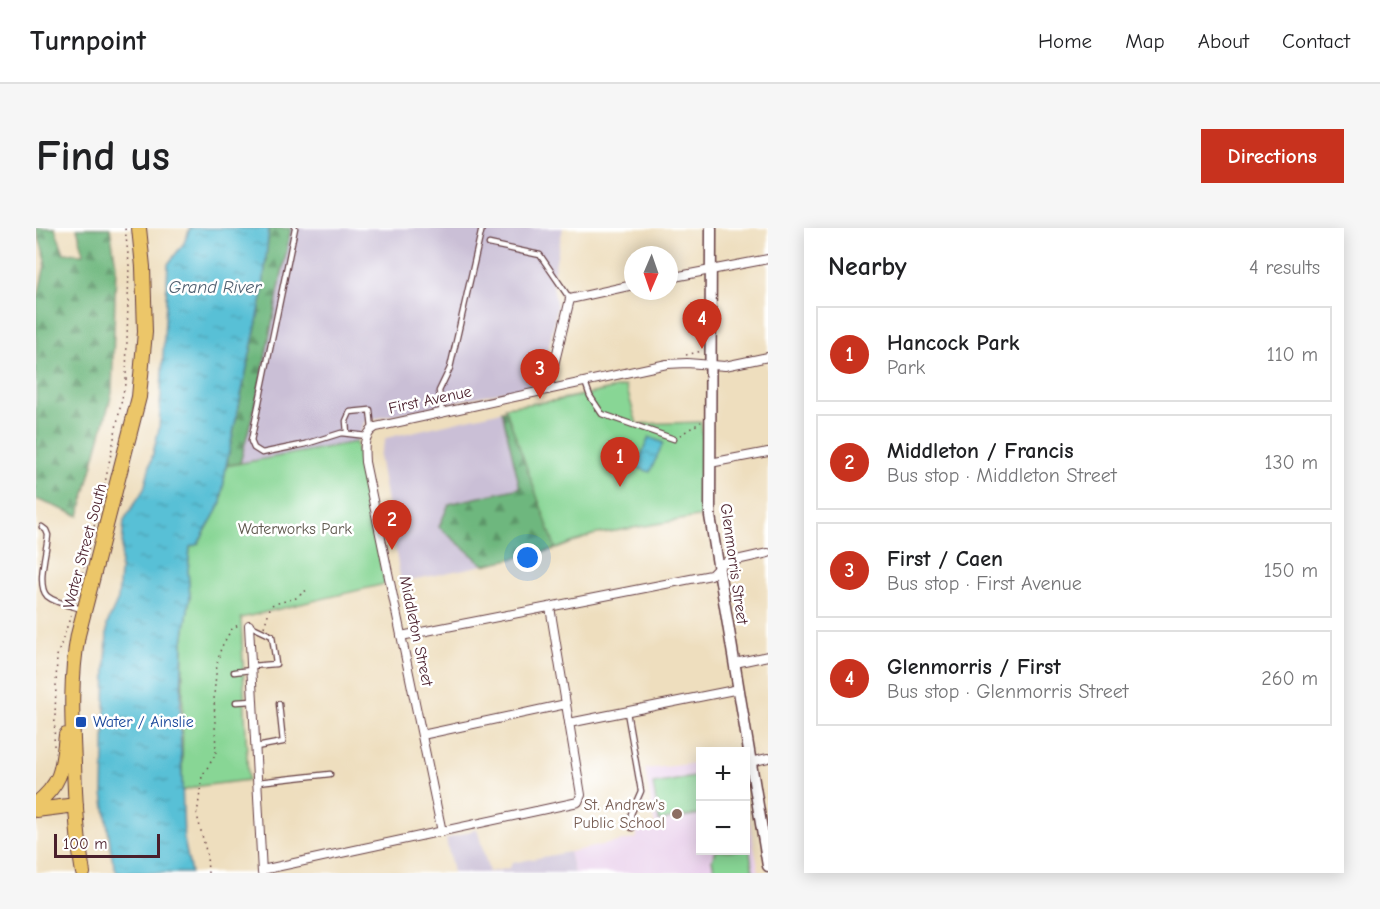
<!DOCTYPE html>
<html lang="en">
<head>
<meta charset="utf-8">
<style>
  :root { --surface:#fff; --page:#f6f6f6; --text:#202124; --muted:#757577; --line:#e0e0e0; --accent:#c8321e }
  body { margin:0; font-family:"Comic Neue",sans-serif; background:var(--page); color:var(--text) }
  .controls { position:absolute; right:18px; bottom:18px; display:grid; overflow:hidden; border-radius:0px; box-shadow:0 3px 15px #0003 }
  .controls button { width:54px; height:54px; display:grid; place-items:center; padding:0; border:0; border-bottom:2px solid var(--line); background:var(--surface); color:var(--text); font:30px sans-serif }
  .compass { position:absolute; left:588px; top:18px; width:54px; height:54px; border-radius:50%; background:var(--surface); box-shadow:0 3px 15px #0003; rotate:182deg }
  .scale { position:absolute; left:18px; bottom:15px; width:106px; box-sizing:border-box; padding-left:6px; border:3px solid #4a1f2b; border-top:0; font-size:16px; line-height:21px; white-space:nowrap; color:#4a1f2b; -webkit-text-stroke:4px #fff; paint-order:stroke }
  .you { position:absolute; left:492px; top:330px; width:21px; height:21px; margin:-15px; border:4px solid #fff; border-radius:50%; background:#1a73e8; box-shadow:0 0 0 9px #1a73e833 }
  .badge { display:grid; place-items:center; width:39px; height:39px; border-radius:50%; background:var(--accent); color:#fff; font-size:20px; font-weight:700 }
  .pin { position:absolute; translate:-50% -50px; filter:drop-shadow(0 2px 3px #0008) }
  .pin::after { content:''; position:absolute; top:32px; width:21px; height:18px; background:inherit; clip-path:polygon(0 0,100% 0,50% 100%) }
  .list { margin:0; padding:0; list-style:none }
  h2 { display:flex; justify-content:space-between; align-items:center; height:78px; margin:0; padding:0 24px; font-size:26px }
  h2 small { font-size:20px; font-weight:400; color:var(--muted) }
  .list li { display:grid; grid-template-columns:39px 1fr auto; gap:18px; align-items:center; box-sizing:border-box; height:96px; margin:0 12px 12px; padding:0 12px; border:2px solid var(--line); border-radius:0px }
  .list b { display:block; font-size:22px; white-space:nowrap }
  .list p { margin:0; font-size:20px; white-space:nowrap; color:var(--muted) }
  .list em { font-size:20px; font-style:normal; color:var(--muted) }
  .map { position:relative; flex:none; width:732px; height:645px; overflow:hidden; border-radius:0px }
  header { display:flex; align-items:center; gap:36px; box-sizing:border-box; height:84px; padding:0 30px; background:var(--surface); border-bottom:2px solid var(--line) }
  header strong { font-size:28px }
  nav { display:flex; gap:33px; margin-inline-start:auto; font-size:21px }
  .intro { display:flex; align-items:center; justify-content:space-between; box-sizing:border-box; height:144px; padding:0 36px }
  h1 { margin:0; font-size:42px }
  .button { padding:15px 27px; border-radius:0px; background:var(--accent); color:#fff; font-size:21px; font-weight:700 }
  main { display:flex; gap:36px; padding:0 36px }
  aside { flex:1; background:var(--surface); border-radius:0px; box-shadow:0 3px 15px #0003 }
  .map>svg:first-child { display:block }
</style>
</head>
<body>
<header>
<strong>Turnpoint</strong>
<nav><a>Home</a><a>Map</a><a>About</a><a>Contact</a></nav>
</header>
<div class="intro"><h1>Find us</h1><a class="button">Directions</a></div>
<main>
<div class="map">
<svg width="732" height="645" viewBox="0 0 732 645">
  <defs>
    <pattern id="forest-firs" width="22" height="20" patternUnits="userSpaceOnUse" patternTransform="scale(1.5)"><rect width="22" height="20" fill="#6eb77e"/><path d="M5 1l3.5 6h-7zM16 11l3.5 6h-7z" fill="#5c9467"/></pattern>
    <pattern id="water-ripples" width="26" height="14" patternUnits="userSpaceOnUse" patternTransform="scale(1.5)"><rect width="26" height="14" fill="#58c0d6"/><path d="M2 4q2-2 4 0t4 0M15 11q2-2 4 0t4 0" fill="none" stroke="#4b9bae"/></pattern>
  </defs>
  <rect width="100%" height="100%" fill="#fff"/>
  <filter id="ink" filterUnits="userSpaceOnUse"><feTurbulence type="fractalNoise" baseFrequency=".0167" numOctaves="2"/><feDisplacementMap in="SourceGraphic" scale="12" xChannelSelector="R" yChannelSelector="G"/><feConvolveMatrix kernelMatrix="1 2 1 2 8 2 1 2 1" color-interpolation-filters="sRGB"/></filter>
  <filter id="wash" filterUnits="userSpaceOnUse"><feTurbulence type="fractalNoise" baseFrequency=".008" numOctaves="4" result="noise"/><feDisplacementMap in="SourceGraphic" scale="24" xChannelSelector="R" yChannelSelector="G"/><feGaussianBlur stdDeviation="1.35" result="paint"/><feColorMatrix in="noise" values="0 0 0 0 0 0 0 0 0 0 0 0 0 0 0 0 0 1.4 0 .05"/><feComposite in="paint" operator="in"/></filter>
  <g filter="url(#wash)">
    <rect width="100%" height="100%" fill="#eedebe"/>
    <!-- built -->
    <path fill="#ead1ec" d="M664,535V622H710V574L723,645H538L533,624L601,610L599,602L619,598L609,541Z"/>
    <!-- industrial -->
    <path fill="#cabfd6" d="M255,0H527L516,52L521,79L506,155L329,193L320,214L204,235L223,161Z
      M466,183L484,261L432,272L448,337L365,354L343,228L350,210Z
      M441,601L453,644L474,640L476,635L533,624L538,645H417L410,611Z"/>
    <!-- forest -->
    <path fill="url(#forest-firs)" stroke="#5c6b54" stroke-width="1.5" d="M0,0H19L28,25L48,26L41,0H74L80,37L76,165L43,288L0,271V78L10,32Z
      M233,0H255L223,161L204,235L190,238L226,70Z
      M547,167L556,307L520,321L448,337L403,299L413,276L484,260L466,183Z"/>
    <!-- green -->
    <path fill="#88d695" stroke="#697a60" stroke-width="1.5" d="M590,158L601,196L665,194C668,217 677,269 667,288L556,307L520,321L469,179L524,172Z
      M320,214L349,356L205,390L212,552L164,558L146,563L147,414L154,369L152,343L154,319L162,316L185,275L190,238Z
      M664,548V586L623,593L617,556Z
      M710,600L717,643L679,645L676,632L679,623L710,622Z"/>
    <!-- water -->
    <path fill="url(#water-ripples)" stroke="#517080" stroke-width="1.5" d="M154,0H233L226,70L190,238L185,275L162,316L154,319L152,343L154,369L147,414L144,492L148,611L155,645H81L76,630L67,565L71,396L82,371L88,292L108,261L123,201L132,36L148,15Z
      M613,209L627,215L614,244L600,239Z"/>
  </g>
  <g filter="url(#ink)">
    <g fill="none" stroke-linecap="round" stroke-linejoin="round">
      <!-- service casing -->
      <g stroke="#633c41" stroke-width="7">
        <path id="service" d="M259,0L215,213L218,220L226,225L270,216L305,205L331,208
          M453,16L504,27L534,71
          M549,154L554,168L566,186L638,211
          M406,185L403,163L414,140L446,0
          M311,205L310,193L314,184L334,182L336,201
          M6,299L10,302L12,307C11,322 0,357 11,368C19,375 36,378 46,381
          M213,397L236,408L240,436L215,438
          M198,444L215,442
          M200,474L217,473
          M591,484L605,563L595,586L596,600
          M220,519L247,514L243,476
          M222,554L294,546"/>
      </g>
      <!-- minor casing -->
      <g stroke="#633c41" stroke-width="10">
        <path id="minor" d="M633,50L732,31
          M512,162L534,71L597,57
          M674,235L732,224
          M213,397L226,645
          M365,408L675,347L687,335L732,325
          M699,435L732,428
          M533,495L703,461
          M386,507L530,476
          M714,534L732,530
          M406,604L329,234C328,220 327,206 340,199L631,136L651,135L689,138L732,129
          M226,642L542,574L545,567L514,379"/>
      </g>
      <!-- tertiary casing -->
      <g stroke="#633c41" stroke-width="13">
        <path id="tertiary" d="M675,0L674,288L732,638"/>
      </g>
      <!-- primary casing -->
      <g stroke="#633c41" stroke-width="16">
        <path id="primary" d="M0,576C27,554 26,540 30,507
          M0,582L40,577
          M47,645C41,609 39,572 38,535C36,491 34,450 42,407L103,169L109,104L107,39L103,0"/>
      </g>
      <!-- path -->
      <path stroke="#633c41" stroke-width="1.5" stroke-dasharray="1.5 4.5" stroke-linecap="butt" d="M650,127L666,123
        M644,207L665,194
        M39,374L69,255L90,151L93,35L89,0
        M228,399L235,377L260,370L272,361
        M18,518L21,428L36,384
        M172,645L171,627L161,587L166,548L180,526L178,467L181,436L185,420L195,402L202,397L205,398"/>
      <!-- service -->
      <use href="#service" stroke="#fff" stroke-width="4.5"/>
      <!-- minor -->
      <use href="#minor" stroke="#fff" stroke-width="8"/>
      <!-- tertiary -->
      <use href="#tertiary" stroke="#fff" stroke-width="10"/>
      <!-- primary -->
      <use href="#primary" stroke="#ecc669" stroke-width="14"/>
    </g>
  </g>
  <!-- markers -->
  <rect fill="#1a4fb4" stroke="#fff" stroke-width="2" x="39" y="488" width="12" height="12" rx="3"/>
  <circle fill="#8d6e63" stroke="#fff" stroke-width="2" cx="641" cy="586" r="6"/>
  <g text-anchor="middle" dominant-baseline="central" stroke-width="5" stroke-linejoin="round" paint-order="stroke">
    <!-- street labels -->
    <g font-size="16" fill="#4a1f2b" stroke="#fff">
      <text transform="translate(394 172) rotate(-12)">First Avenue</text>
      <text transform="translate(49 318) rotate(-75)">Water Street South</text>
      <text transform="translate(698 336) rotate(82)">Glenmorris Street</text>
      <text transform="translate(380 403) rotate(78)">Middleton Street</text>
    </g>
    <!-- park labels -->
    <g font-size="16" fill="#5d564b" stroke="#fff">
      <text x="259" y="301">Waterworks Park</text>
    </g>
    <!-- transit labels -->
    <g font-size="16" fill="#164399" stroke="#fff" text-anchor="start">
      <text x="57" y="494">Water / Ainslie</text>
    </g>
    <!-- education labels -->
    <g font-size="16" fill="#785e54" stroke="#fff" text-anchor="end">
      <text x="629" y="577">St. Andrew's<tspan x="629" dy="18">Public School</tspan></text>
    </g>
    <!-- water labels -->
    <g font-size="18" font-style="italic" fill="#505f6f" stroke="#fff">
      <text x="179" y="59">Grand River</text>
    </g>
  </g>
</svg>
<div class="controls">
<button>+</button>
<button>−</button>
</div>
<svg class="compass" viewBox="-18 -18 36 36"><path d="M0-13l5 13h-10z" fill="#e53935"/><path d="M0 13l5-13h-10z" fill="#757577"/></svg>
<div class="scale">100 m</div>
<div class="you"></div>
<div class="pin badge" style="left:584px;top:259px">1</div>
<div class="pin badge" style="left:356px;top:322px">2</div>
<div class="pin badge" style="left:504px;top:171px">3</div>
<div class="pin badge" style="left:666px;top:121px">4</div>
</div>
<aside>
<h2>Nearby<small>4 results</small></h2>
<ul class="list">
<li><span class="badge">1</span><div><b>Hancock Park</b><p>Park</p></div><em>110 m</em></li>
<li><span class="badge">2</span><div><b>Middleton / Francis</b><p>Bus stop · Middleton Street</p></div><em>130 m</em></li>
<li><span class="badge">3</span><div><b>First / Caen</b><p>Bus stop · First Avenue</p></div><em>150 m</em></li>
<li><span class="badge">4</span><div><b>Glenmorris / First</b><p>Bus stop · Glenmorris Street</p></div><em>260 m</em></li>
</ul>
</aside>
</main>
</body>
</html>
